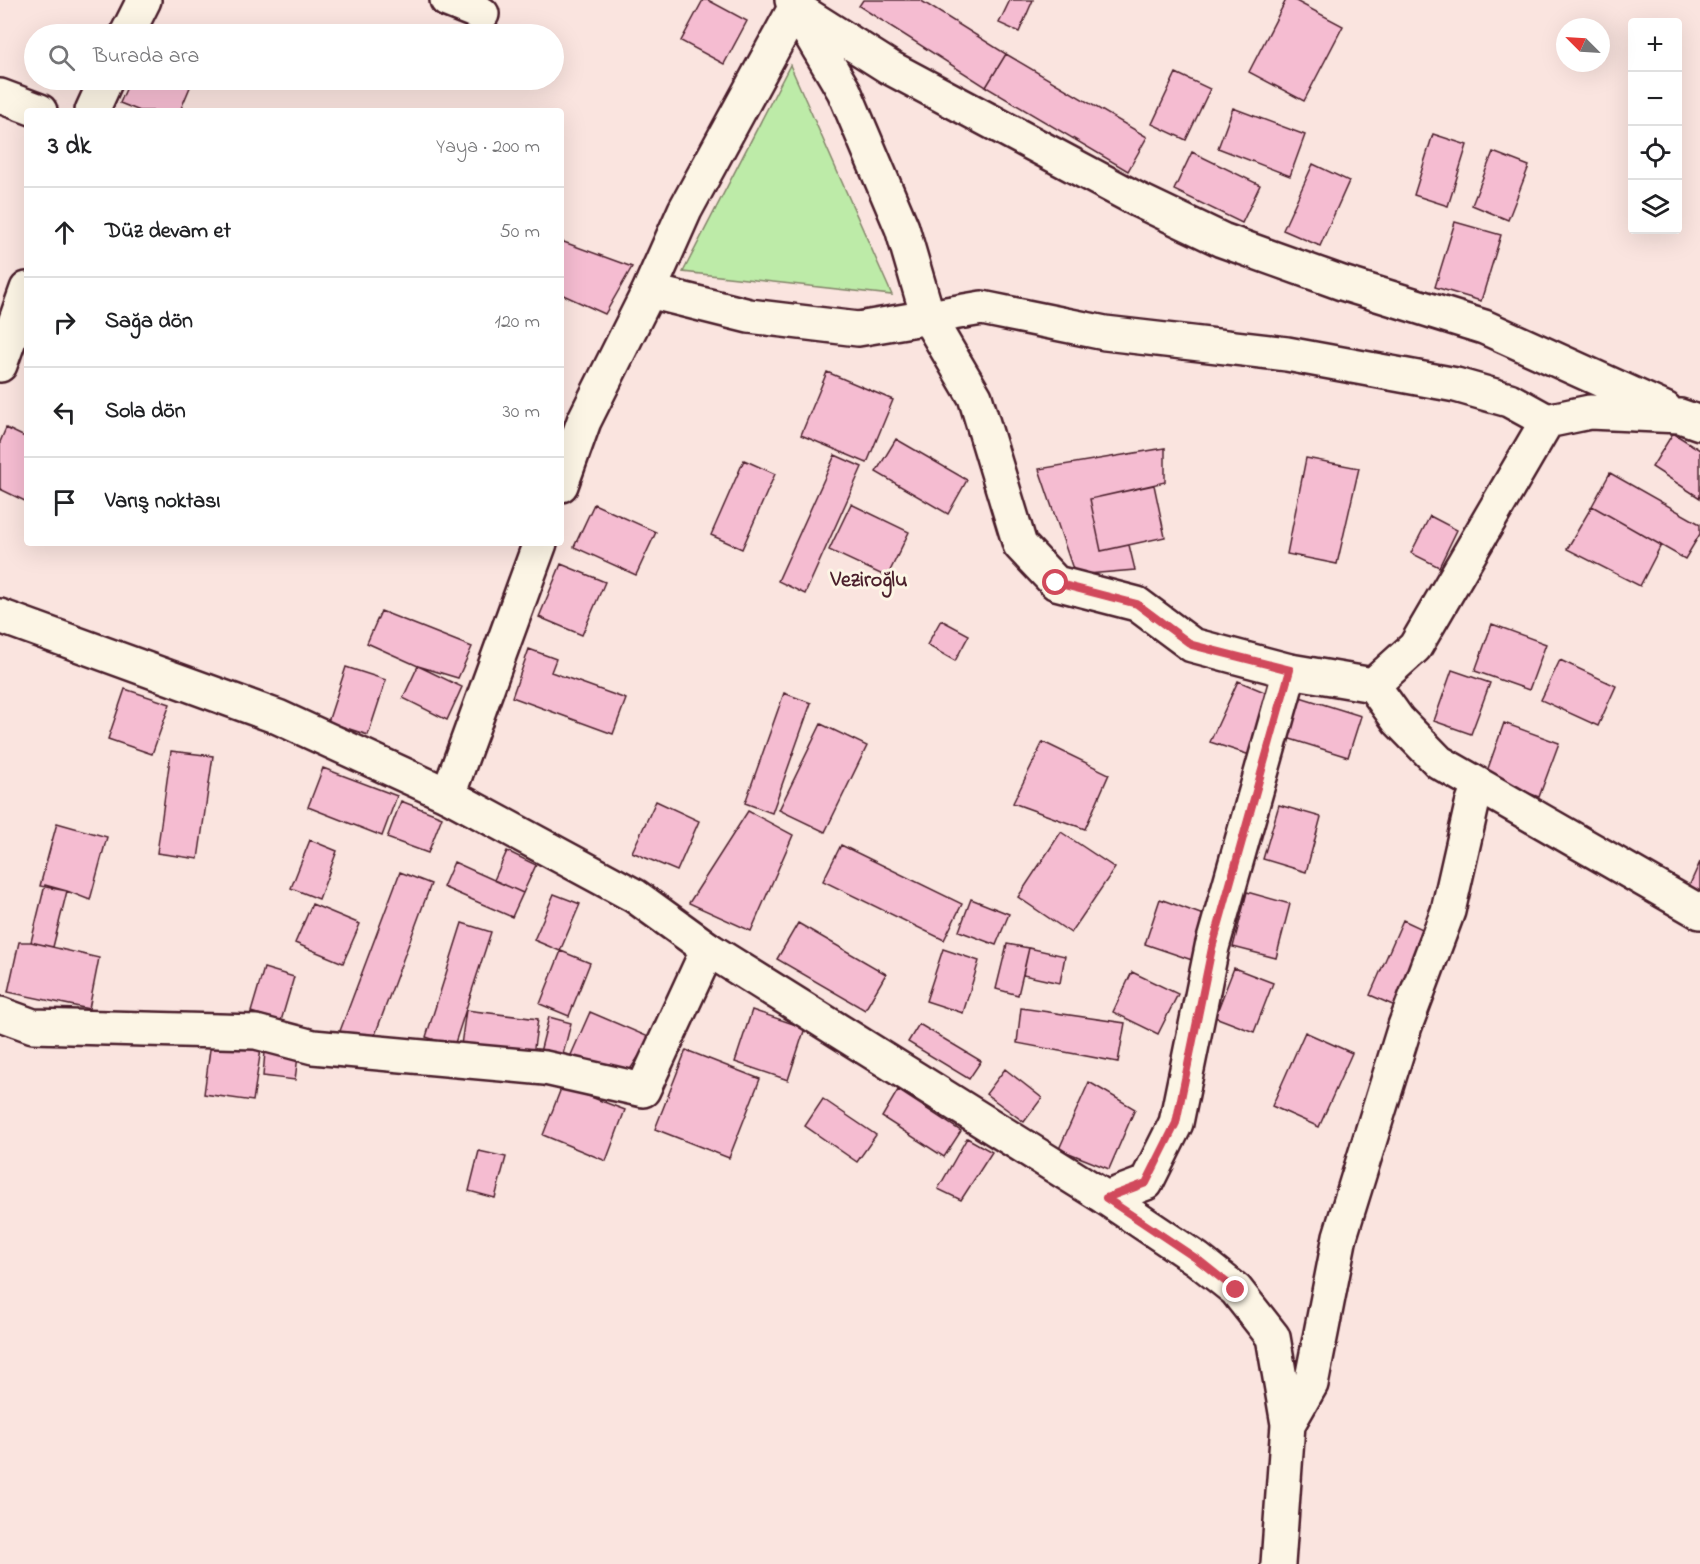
<!DOCTYPE html>
<html lang="tr">
<head>
<meta charset="utf-8">
<style>
  :root { --surface:#fff; --page:#f6f6f6; --text:#202124; --muted:#757577; --line:#e0e0e0 }
  body { margin:0; font-family:"Indie Flower",sans-serif; background:var(--page); color:var(--text) }
  .controls { position:absolute; right:18px; top:18px; display:grid; overflow:hidden; border-radius:6px; box-shadow:0 6px 24px #0002 }
  .controls button { width:54px; height:54px; display:grid; place-items:center; padding:0; border:0; border-bottom:2px solid var(--line); background:var(--surface); color:var(--text); font:30px sans-serif }
  .compass { position:absolute; left:1556px; top:18px; width:54px; height:54px; border-radius:50%; background:var(--surface); box-shadow:0 6px 24px #0002; rotate:294deg }
  .stop { position:absolute; width:18px; height:18px; margin:-14px; border:4px solid #d1495b; border-radius:50%; background:#fff }
  .stop.end { background:#d1495b; border-color:#fff; box-shadow:0 2px 6px #0008 }
  .list { margin:0; padding:0; list-style:none }
  h2 { display:flex; justify-content:space-between; align-items:center; height:78px; margin:0; padding:0 24px; font-size:26px }
  h2 small { font-size:20px; font-weight:400; color:var(--muted) }
  .list li { display:grid; grid-template-columns:39px 1fr auto; gap:18px; align-items:center; box-sizing:border-box; height:90px; padding:0 24px; border-top:2px solid var(--line) }
  .list b { display:block; font-size:22px; white-space:nowrap }
  .list em { font-size:20px; font-style:normal; color:var(--muted) }
  .icon { flex:none; width:33px; height:33px; fill:none; stroke:currentColor; stroke-width:2; stroke-linecap:round; stroke-linejoin:round }
  .map { position:relative; flex:none; width:1700px; height:1564px; overflow:hidden }
  .search { position:absolute; background:var(--surface); box-shadow:0 6px 24px #0002; left:24px; top:24px; width:540px; height:66px; display:flex; align-items:center; gap:15px; box-sizing:border-box; padding:0 21px; border-radius:33px; color:var(--muted); font-size:22px }
  .panel { position:absolute; background:var(--surface); box-shadow:0 6px 24px #0002; left:24px; top:108px; width:540px; height:438px; border-radius:6px }
  .map>svg:first-child { display:block }
</style>
</head>
<body>
<div class="map">
<svg width="1700" height="1564" viewBox="0 0 1700 1564">
  <rect width="100%" height="100%" fill="#fae4df"/>
  <filter id="ink" filterUnits="userSpaceOnUse"><feTurbulence type="fractalNoise" baseFrequency=".0167" numOctaves="2"/><feDisplacementMap in="SourceGraphic" scale="12" xChannelSelector="R" yChannelSelector="G"/><feConvolveMatrix kernelMatrix="1 2 1 2 8 2 1 2 1" color-interpolation-filters="sRGB"/></filter>
  <g filter="url(#ink)">
    <!-- green -->
    <path fill="#bdeba8" stroke="#84856a" stroke-width="1.5" d="M790,65L892,295L683,272Z"/>
    <!-- building -->
    <path fill="#f5bcd1" stroke="#4a1f2b" stroke-width="1.5" d="M703,0H708L747,21L724,64L681,41Z
      M863,0H920L1006,54L986,87L859,6Z
      M1010,0H1033L1019,32L999,23Z
      M1286,0H1294L1343,26L1304,101L1249,72Z
      M1006,54L1147,137L1128,171L986,87Z
      M1176,73L1210,89L1186,140L1152,124Z
      M130,80H193L180,111H140L120,103Z
      M1233,108L1305,135L1290,176L1218,148Z
      M1433,134L1467,145L1448,206L1414,195Z
      M1192,152L1260,185L1242,223L1174,190Z
      M1493,152L1529,166L1508,220L1472,205Z
      M1313,164L1349,181L1320,246L1283,230Z
      M1455,222L1501,235L1481,301L1435,287Z
      M561,241L632,267L605,314L561,294Z
      M827,372L893,400L867,463L801,435Z
      M6,428L27,438V502L0,489V442Z
      M1673,433L1700,450V498L1652,467Z
      M896,439L967,480L948,514L876,472Z
      M1165,448V482L1090,499L1101,551L1129,545L1135,570L1075,575L1039,469Z
      M835,455L862,467L805,594L778,581Z
      M1306,458L1359,468L1337,564L1287,554Z
      M744,460L775,474L742,549L711,535Z
      M1610,473L1700,524V534L1685,559L1592,506Z
      M1154,485L1165,537L1101,551L1090,499Z
      M594,504L656,532L636,575L574,547Z
      M851,504L909,532L887,577L829,550Z
      M1592,506L1661,545L1640,586L1567,549Z
      M1430,516L1457,530L1439,567L1411,553Z
      M561,564L605,582L582,635L539,617Z
      M381,611L472,647L458,678L418,666L367,643Z
      M941,620L969,635L955,661L927,645Z
      M1492,624L1546,644L1529,690L1475,671Z
      M529,649L556,659L551,672L626,699L613,734L512,697Z
      M1560,660L1616,686L1598,726L1541,700Z
      M418,666L462,687L447,720L403,698Z
      M346,667L386,680L368,735L328,722Z
      M1452,670L1490,683L1471,734L1434,721Z
      M1238,681L1274,696L1253,756L1210,742Z
      M125,689L170,704L152,754L108,739Z
      M784,693L811,703L772,813L745,803Z
      M1300,697L1361,716L1348,757L1287,738Z
      M1504,723L1559,743L1539,797L1485,777Z
      M821,724L867,746L825,832L779,810Z
      M1043,742L1109,774L1085,829L1013,803Z
      M171,751L213,756L198,859L157,853Z
      M323,768L397,796L382,836L308,807Z
      M401,801L442,817L428,853L387,838Z
      M656,801L699,821L677,871L632,852Z
      M1279,805L1321,817L1306,872L1263,859Z
      M748,811L793,835L751,931L689,903Z
      M57,823L107,837L90,900L67,891L40,886Z
      M1061,832L1115,868L1071,933L1018,897Z
      M310,840L337,851L319,899L291,888Z
      M841,845L962,904L944,940L823,881Z
      M507,851L536,865L523,893L494,880Z
      M454,862L523,893L512,917L443,887Z
      M1700,862V897L1687,891Z
      M400,872L431,884L372,1043L340,1031Z
      M45,885L67,891L53,947L31,942Z
      M1247,892L1290,904L1276,958L1233,947Z
      M554,894L580,904L560,951L534,940Z
      M971,899L1009,914L996,945L959,931Z
      M1160,899L1206,916L1192,960L1145,944Z
      M312,904L360,924L343,963L295,943Z
      M1403,920L1429,932L1395,1006L1370,995Z
      M462,923L491,932L454,1046L426,1037Z
      M798,923L886,974L865,1010L777,959Z
      M19,942H31L99,958L89,1009L8,992Z
      M1007,944L1029,948L1018,995L996,989Z
      M1029,948L1065,956L1060,983L1023,975Z
      M943,949L979,961L963,1013L926,1001Z
      M561,951L590,963L569,1016L540,1004Z
      M264,968L294,977L281,1021L251,1012Z
      M1234,968L1273,983L1254,1032L1215,1017Z
      M1132,972L1178,994L1158,1034L1113,1012Z
      M1021,1008L1125,1023L1118,1062L1017,1043Z
      M466,1010L538,1019L533,1055L461,1045Z
      M752,1010L805,1028L788,1080L735,1062Z
      M590,1012L651,1038L629,1071L567,1064Z
      M549,1017L571,1023L561,1062L539,1056Z
      M919,1024L981,1061L969,1079L908,1042Z
      M1305,1032L1352,1053L1319,1127L1272,1106Z
      M211,1042L261,1049L253,1101L204,1094Z
      M686,1050L760,1079L729,1158L655,1129Z
      M265,1052L298,1056L295,1080L263,1076Z
      M1005,1069L1042,1098L1024,1122L986,1094Z
      M1089,1082L1135,1109L1109,1169L1059,1149Z
      M562,1086L625,1110L606,1161L543,1135Z
      M898,1090L961,1131L944,1157L882,1117Z
      M823,1099L876,1135L857,1162L805,1126Z
      M967,1138L992,1152L961,1200L938,1189Z
      M479,1151L506,1157L495,1198L469,1191Z"/>
    <g fill="none" stroke-linecap="round" stroke-linejoin="round">
      <!-- street casing -->
      <g stroke="#4a1f2b" stroke-width="38">
        <path id="street" d="M447,0L482,14
          M795,8L844,91L902,228L928,317L975,397L1020,545L1056,583L1137,604L1192,645L1290,671L1373,685L1415,647L1547,421L1590,412L1680,416L1700,423
          M799,10L889,67L1138,200L1222,240L1342,283L1484,327L1665,409
          M127,34L144,0
          M0,96L40,111
          M92,111L106,80
          M649,291L749,316L858,329L982,308L1105,333L1287,354L1456,385L1509,400L1547,421
          M0,365L27,289
          M561,485L584,421L649,291L685,210L795,8L792,0
          M1373,685L1398,720L1439,762L1700,912
          M448,795L540,543
          M0,1014L33,1026L256,1032L313,1047L545,1068L643,1090L708,949
          M1106,1198L1197,1259L1236,1290L1273,1337L1288,1424L1278,1564
          M1288,1424L1311,1384L1340,1236L1405,1026L1448,911L1472,805L1479,786"/>
      </g>
      <!-- secondary casing -->
      <g stroke="#4a1f2b" stroke-width="38">
        <path id="secondary" d="M0,616L278,717L448,795L635,896L708,949L1106,1198L1146,1183L1176,1123L1212,947L1290,671"/>
      </g>
      <!-- street -->
      <use href="#street" stroke="#fcf5e5" stroke-width="33"/>
      <!-- secondary -->
      <use href="#secondary" stroke="#fcf5e5" stroke-width="33"/>
    </g>
  </g>
  <g fill="none" stroke-linecap="round" stroke-linejoin="round" filter="url(#ink)">
    <!-- route -->
    <path stroke="#d1495b" stroke-width="8" d="M1056,583L1137,604L1192,645L1290,670L1212,948L1176,1123L1146,1183L1106,1198L1197,1259L1236,1290"/>
  </g>
  <g text-anchor="middle" dominant-baseline="central" stroke-width="6" stroke-linejoin="round" paint-order="stroke">
    <!-- quarter labels -->
    <g font-size="22" font-weight="bold" fill="#4a1f2b" stroke="#fcf5e5">
      <text x="869" y="581">Veziroğlu</text>
    </g>
  </g>
</svg>
<div class="controls">
<button>+</button>
<button>−</button>
<button><svg class="icon" aria-label="locate" viewBox="0 0 24 24"><circle cx="12" cy="12" r="6"/><path d="M12 2v4M12 18v4M2 12h4M18 12h4"/></svg></button>
<button><svg class="icon" aria-label="layers" viewBox="0 0 24 24"><path d="M12 4l9 5-9 5-9-5zM3 14l9 5 9-5"/></svg></button>
</div>
<svg class="compass" viewBox="-18 -18 36 36"><path d="M0-13l5 13h-10z" fill="#e53935"/><path d="M0 13l5-13h-10z" fill="#757577"/></svg>
<div class="stop" style="left:1056px;top:583px"></div>
<div class="stop end" style="left:1236px;top:1290px"></div>
<div class="search"><svg class="icon" aria-label="search" viewBox="0 0 24 24"><circle cx="10" cy="10" r="6"/><path d="M15 15l6 6"/></svg>Burada ara</div>
<section class="panel">
<h2>3 dk<small>Yaya · 200 m</small></h2>
<ul class="list">
<li><svg class="icon" aria-label="ahead" viewBox="0 0 24 24"><path d="M12 20V5M6 11l6-6 6 6"/></svg><div><b>Düz devam et</b></div><em>50 m</em></li>
<li><svg class="icon" aria-label="right" viewBox="0 0 24 24"><path d="M7 20v-9h11M14 6l5 5-5 5"/></svg><div><b>Sağa dön</b></div><em>120 m</em></li>
<li><svg class="icon" aria-label="left" viewBox="0 0 24 24"><path d="M17 20v-9H6M10 6l-5 5 5 5"/></svg><div><b>Sola dön</b></div><em>30 m</em></li>
<li><svg class="icon" aria-label="arrive" viewBox="0 0 24 24"><path d="M6 21V4h12l-3 4 3 4H6"/></svg><div><b>Varış noktası</b></div></li>
</ul>
</section>
</div>
</body>
</html>
